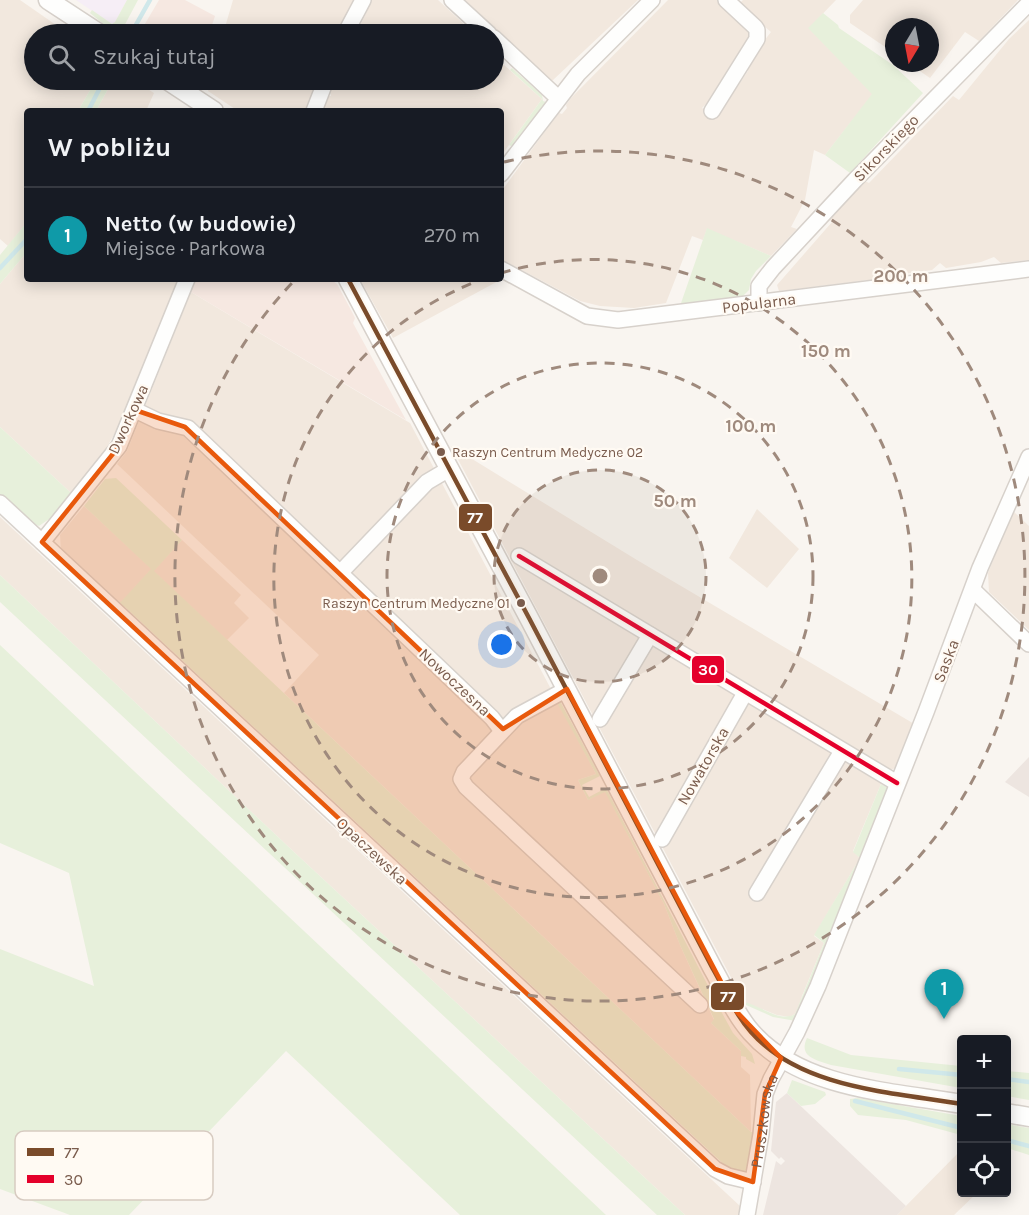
<!DOCTYPE html>
<html lang="pl">
<head>
<meta charset="utf-8">
<style>
  :root { --surface:#171b24; --page:#242831; --text:#f1f3f6; --muted:#9ea1a6; --line:#363941; --accent:#a69286 }
  body { margin:0; font-family:Karla,sans-serif; background:var(--page); color:var(--text) }
  .controls { position:absolute; right:18px; bottom:18px; display:grid; overflow:hidden; border-radius:6px; box-shadow:0 3px 15px #0003 }
  .controls button { width:54px; height:54px; display:grid; place-items:center; padding:0; border:0; border-bottom:2px solid var(--line); background:var(--surface); color:var(--text); font:30px sans-serif }
  .compass { position:absolute; left:885px; top:18px; width:54px; height:54px; border-radius:50%; background:var(--surface); box-shadow:0 3px 15px #0003; rotate:190deg }
  .you { position:absolute; left:502px; top:645px; width:21px; height:21px; margin:-15px; border:4px solid #fff; border-radius:50%; background:#1a73e8; box-shadow:0 0 0 9px #1a73e833 }
  .badge { display:grid; place-items:center; width:39px; height:39px; border-radius:50%; background:var(--accent); color:#fff; font-size:20px; font-weight:700 }
  .pin { position:absolute; translate:-50% -50px; filter:drop-shadow(0 2px 3px #0008) }
  .pin::after { content:''; position:absolute; top:32px; width:21px; height:18px; background:inherit; clip-path:polygon(0 0,100% 0,50% 100%) }
  .list { margin:0; padding:0; list-style:none }
  h2 { display:flex; justify-content:space-between; align-items:center; height:78px; margin:0; padding:0 24px; font-size:26px }
  h2 small { font-size:20px; font-weight:400; color:var(--muted) }
  .list li { display:grid; grid-template-columns:39px 1fr auto; gap:18px; align-items:center; box-sizing:border-box; height:96px; padding:0 24px; border-top:2px solid var(--line) }
  .list b { display:block; font-size:22px; white-space:nowrap }
  .list p { margin:0; font-size:20px; white-space:nowrap; color:var(--muted) }
  .list em { font-size:20px; font-style:normal; color:var(--muted) }
  .icon { flex:none; width:33px; height:33px; fill:none; stroke:currentColor; stroke-width:2; stroke-linecap:round; stroke-linejoin:round }
  .map { position:relative; flex:none; width:1029px; height:1215px; overflow:hidden }
  .search { position:absolute; background:var(--surface); box-shadow:0 3px 15px #0003; left:24px; top:24px; width:480px; height:66px; display:flex; align-items:center; gap:15px; box-sizing:border-box; padding:0 21px; border-radius:33px; color:var(--muted); font-size:22px }
  .panel { position:absolute; background:var(--surface); box-shadow:0 3px 15px #0003; left:24px; top:108px; width:480px; height:174px; border-radius:6px }
  .map>svg:first-child { display:block }
</style>
</head>
<body>
<div class="map">
<svg width="1029" height="1215" viewBox="0 0 1029 1215">
  <rect width="100%" height="100%" fill="#f9f5f0"/>
  <!-- residential -->
  <path fill="#f2e8de" d="M0,0H20L69,34H34V80H96L78,111H27V222L8,246L0,239Z
    M233,0H357L339,34H223Z
    M370,0H438L465,25L464,30L469,34H356L367,11L365,9Z
    M463,0H638L552,81Z
    M668,0H719L747,24L751,40L725,85L702,108L717,117L748,71L749,62L760,46L771,32L739,4L743,0H836L809,28L873,94L825,155L814,150L805,200L791,227L797,229L771,256L707,229L703,240L692,236L666,303L634,308L600,306L580,301L501,259V192L546,130L559,113L562,114L567,108L566,105L571,98Z
    M863,0H1018L979,41L965,32L930,78L908,63H930V27H894V53L850,23V15Z
    M1029,20V260L1001,263L994,257L981,262L946,268L940,263L932,270L903,274L902,276L779,291L777,285L832,222L829,219L863,180L869,183L953,96L959,100L1009,39Z
    M494,56L542,99L501,156V111H319L325,96H331L329,86L332,80H494Z
    M113,80H133L154,93L146,111H96Z
    M211,80H321L310,111H238L208,91Z
    M27,252V279H178L120,424L104,452L71,493L0,427V284Z
    M365,279H502L393,338L361,281Z
    M191,292L410,423L596,774L578,780L588,800L605,791L664,904L680,945L714,1020L711,1023L741,1051V1067L750,1075L751,1132L284,693L319,655L117,464L127,451Z
    M451,446L637,560L916,725L896,768L889,770L881,784L853,851L860,858L814,936L824,943L802,996L800,1004L795,1014L790,1017L777,1015L744,1002Z
    M84,506L152,569L118,606L61,551L60,535Z
    M757,509L799,549L767,588L729,558Z
    M1013,511L1029,526V630L989,592L988,573Z
    M0,517L740,1206L739,1215H685L294,852L0,575Z
    M182,540L241,595L234,603L249,618L227,640L153,571Z
    M961,1150L962,1192L977,1193L954,1215H897Z"/>
  <!-- commercial -->
  <path fill="#f6e8e1" d="M159,0H185L215,16L209,34H139Z
    M196,279H330L337,284L351,310L355,318L353,323L406,420L191,292Z"/>
  <!-- industrial -->
  <path fill="#ede5e0" d="M1029,757V797L1005,782Z
    M787,1093L906,1206L897,1215H763L776,1161L781,1165L785,1161L781,1157L779,1159L771,1151L776,1102Z"/>
  <!-- education -->
  <path fill="#f6eef6" d="M76,0H127L115,22L112,24Z"/>
  <!-- green -->
  <path fill="#e7f0db" d="M127,0H138L122,30L121,34L112,31L90,13L92,10L112,24L115,22Z
    M823,13L838,25L839,28L893,65L923,93L850,173L825,155L872,94L808,28Z
    M512,68L542,95L543,101L546,102L513,147L509,145L542,99L510,70Z
    M96,80H113L96,111H78Z
    M27,222V252L0,284V255Z
    M707,228L771,256L756,271L751,279L749,290L741,298L680,306Z
    M0,427L71,493L52,517L39,526L28,521L0,495Z
    M116,478L182,540L154,571L751,1132H755L746,1170L743,1172L731,1171L125,607L117,606L151,569L84,506L105,479Z
    M0,575L294,852L685,1215H657L0,602Z
    M0,645L606,1215H460L286,1051L129,1215H70L0,1189V949L94,986L69,873L0,843Z
    M556,701H560L600,776L582,785L589,797L606,788L722,1013L733,1033L752,1054L755,1064L746,1059V1057L741,1056V1051L711,1023L714,1019L680,945L664,904L605,792L588,800L578,780L596,774Z
    M881,784L890,789L796,1021L773,1017L746,1005L744,1002C760,1005 780,1023 795,1014L824,943L814,935L860,858L853,852Z
    M807,1038L851,1055L961,1066V1088L831,1065C816,1060 798,1057 807,1038Z
    M1006,1071L1029,1073V1100L1007,1096Z
    M792,1080L825,1092L826,1095L815,1104L801,1106L787,1093Z
    M858,1098L961,1116V1135L906,1120L858,1115L850,1106V1099Z
    M1006,1124L1029,1128V1155L1007,1148Z"/>
  <g fill="none" stroke-linecap="round" stroke-linejoin="round">
    <!-- stream -->
    <path stroke="#d0e8ea" stroke-width="4.5" d="M133,30L150,0
      M88,111L104,80
      M0,268L27,239
      M899,1069L962,1075
      M1006,1079L1029,1082
      M855,1101L962,1128
      M1006,1140L1029,1146"/>
    <!-- minor casing -->
    <g stroke="#d7d1cb" stroke-width="18">
      <g id="minor">
        <path d="M452,0L489,34"/>
        <path d="M345,34L363,0"/>
        <path d="M494,38L558,98"/>
        <path d="M314,111L326,80"/>
        <path d="M712,111L757,39V30L755,27L726,0"/>
        <path d="M501,174L578,74L652,0"/>
        <path d="M501,269L587,316L618,320L1029,269"/>
        <path d="M759,303V286L773,268L855,180L1029,3"/>
        <path d="M135,410L158,421L188,428L492,718L502,731"/>
        <path d="M0,503L715,1169L728,1176L753,1182"/>
        <path d="M42,542L119,446L187,279"/>
        <path d="M519,556L897,783"/>
        <path d="M341,572L427,482L449,469"/>
        <path d="M973,590L1029,644"/>
        <path d="M567,689L517,716L464,772L461,779L466,787L700,1005"/>
        <path d="M600,719L650,635"/>
        <path d="M662,839L745,693"/>
        <path d="M757,893L842,751"/>
        <path id="s1" d="M747,1215L761,1134L765,1094L771,1079L797,1032L818,986L926,712L980,568L1029,457"/>
      </g>
    </g>
    <!-- tertiary casing -->
    <g stroke="#d7d1cb" stroke-width="21">
      <path id="tertiary" d="M48,0L100,34
        M167,80L214,111
        M348,279L529,618L713,969C725,990 735,1014 751,1032C801,1089 892,1092 962,1104
        M1006,1113L1029,1117"/>
    </g>
    <!-- minor -->
    <use href="#minor" stroke="#fefefd" stroke-width="15"/>
    <!-- tertiary -->
    <use href="#tertiary" stroke="#fefefd" stroke-width="18"/>
    <!-- bus-1 casing -->
    <g stroke="#fffaf3" stroke-width="9">
      <path id="bus-1" d="M348,279L529,618L713,969C725,990 735,1014 751,1032C801,1089 892,1092 962,1104"/>
    </g>
    <!-- bus-2 casing -->
    <g stroke="#fffaf3" stroke-width="9">
      <path id="bus-2" d="M519,556L897,783"/>
    </g>
    <!-- bus-1 -->
    <use href="#bus-1" stroke="#7a4b2a" stroke-width="4.5"/>
    <!-- bus-2 -->
    <use href="#bus-2" stroke="#e4002b" stroke-width="4.5"/>
  </g>
  <!-- marked area -->
  <path fill="#e8590c" fill-opacity="0.2" stroke="#e8590c" stroke-width="4.5" stroke-linejoin="round" d="M135,410L185,427L503,729L567,689L737,1012L781,1058L765,1094L753,1182L715,1169L42,542L116,450Z"/>
  <!-- distance rings -->
  <circle cx="600" cy="576" r="106" fill="#9f8a7d" fill-opacity=".12"/>
  <g fill="none" stroke="#9f8a7d" stroke-width="3" stroke-dasharray="10 8">
    <circle cx="600" cy="576" r="106"/>
    <circle cx="600" cy="576" r="213"/>
    <path d="M501 273A319 319 0 1 1 483 279"/>
    <path d="M504 162A425 425 0 1 1 294 281"/>
  </g>
  <!-- markers -->
  <g fill="#7a5c4d" stroke="#fffaf3" stroke-width="2">
    <circle cx="441" cy="452" r="5"/>
    <circle cx="521" cy="603" r="5"/>
  </g>
  <g text-anchor="middle" dominant-baseline="central" stroke-width="4.5" stroke-linejoin="round" paint-order="stroke">
    <!-- bus labels -->
    <g font-size="14" fill="#7a5c4d" stroke="#fffaf3" text-anchor="start">
      <text x="452" y="452">Raszyn Centrum Medyczne 02</text>
      <text x="510" y="603" text-anchor="end">Raszyn Centrum Medyczne 01</text>
    </g>
    <!-- street labels -->
    <g font-size="16" fill="#7a5c4d" stroke="#fffaf3">
      <text transform="translate(886 148) rotate(-46)">Sikorskiego</text>
      <text transform="translate(759 303) rotate(-7)">Popularna</text>
      <text transform="translate(128 419) rotate(-65)">Dworkowa</text>
      <text transform="translate(946 661) rotate(-69)">Saska</text>
      <text transform="translate(455 682) rotate(43)">Nowoczesna</text>
      <text transform="translate(703 766) rotate(-60)">Nowatorska</text>
      <text transform="translate(372 851) rotate(43)">Opaczewska</text>
      <text stroke="none"><textPath href="#s1" startOffset="96">Pruszkowska</textPath></text>
    </g>
  </g>
  <!-- legend -->
  <rect x="15" y="1131" width="198" height="69" rx="9" fill="#fffaf3" stroke="#d7cbc1" stroke-width="1.5"/>
  <rect x="27" y="1148" width="27" height="8" fill="#7a4b2a"/>
  <rect x="27" y="1175" width="27" height="8" fill="#e4002b"/>
  <g font-size="16" fill="#7a5c4d">
    <text x="64" y="1158">77</text>
    <text x="64" y="1185">30</text>
  </g>
  <circle cx="600" cy="576" r="9" fill="#9f8a7d" stroke="#fffaf3" stroke-width="3"/>
  <g font-size="18" text-anchor="middle" font-weight="bold" fill="#9f8a7d" stroke="#fffaf3" stroke-width="4.5" stroke-linejoin="round" paint-order="stroke">
    <text x="901" y="282">200 m</text>
    <text x="826" y="357">150 m</text>
    <text x="751" y="432">100 m</text>
    <text x="675" y="507">50 m</text>
  </g>
  <g stroke="#fffaf3" stroke-width="2">
    <rect x="458" y="503" width="35" height="29" rx="6" fill="#7a4b2a"/>
    <rect x="691" y="655" width="34" height="29" rx="6" fill="#e4002b"/>
    <rect x="710" y="982" width="35" height="29" rx="6" fill="#7a4b2a"/>
  </g>
  <g font-size="16" text-anchor="middle" font-weight="bold" fill="#fff">
    <text x="475" y="523">77</text>
    <text x="708" y="675">30</text>
    <text x="728" y="1002">77</text>
  </g>
</svg>
<div class="controls">
<button>+</button>
<button>−</button>
<button><svg class="icon" aria-label="locate" viewBox="0 0 24 24"><circle cx="12" cy="12" r="6"/><path d="M12 2v4M12 18v4M2 12h4M18 12h4"/></svg></button>
</div>
<svg class="compass" viewBox="-18 -18 36 36"><path d="M0-13l5 13h-10z" fill="#e53935"/><path d="M0 13l5-13h-10z" fill="#9ea1a6"/></svg>
<div class="you"></div>
<div class="pin badge" style="left:944px;top:1019px;background:#0f9aa8">1</div>
<div class="search"><svg class="icon" aria-label="search" viewBox="0 0 24 24"><circle cx="10" cy="10" r="6"/><path d="M15 15l6 6"/></svg>Szukaj tutaj</div>
<section class="panel">
<h2>W pobliżu<small></small></h2>
<ul class="list">
<li><span class="badge" style="background:#0f9aa8">1</span><div><b>Netto (w budowie)</b><p>Miejsce · Parkowa</p></div><em>270 m</em></li>
</ul>
</section>
</div>
</body>
</html>
